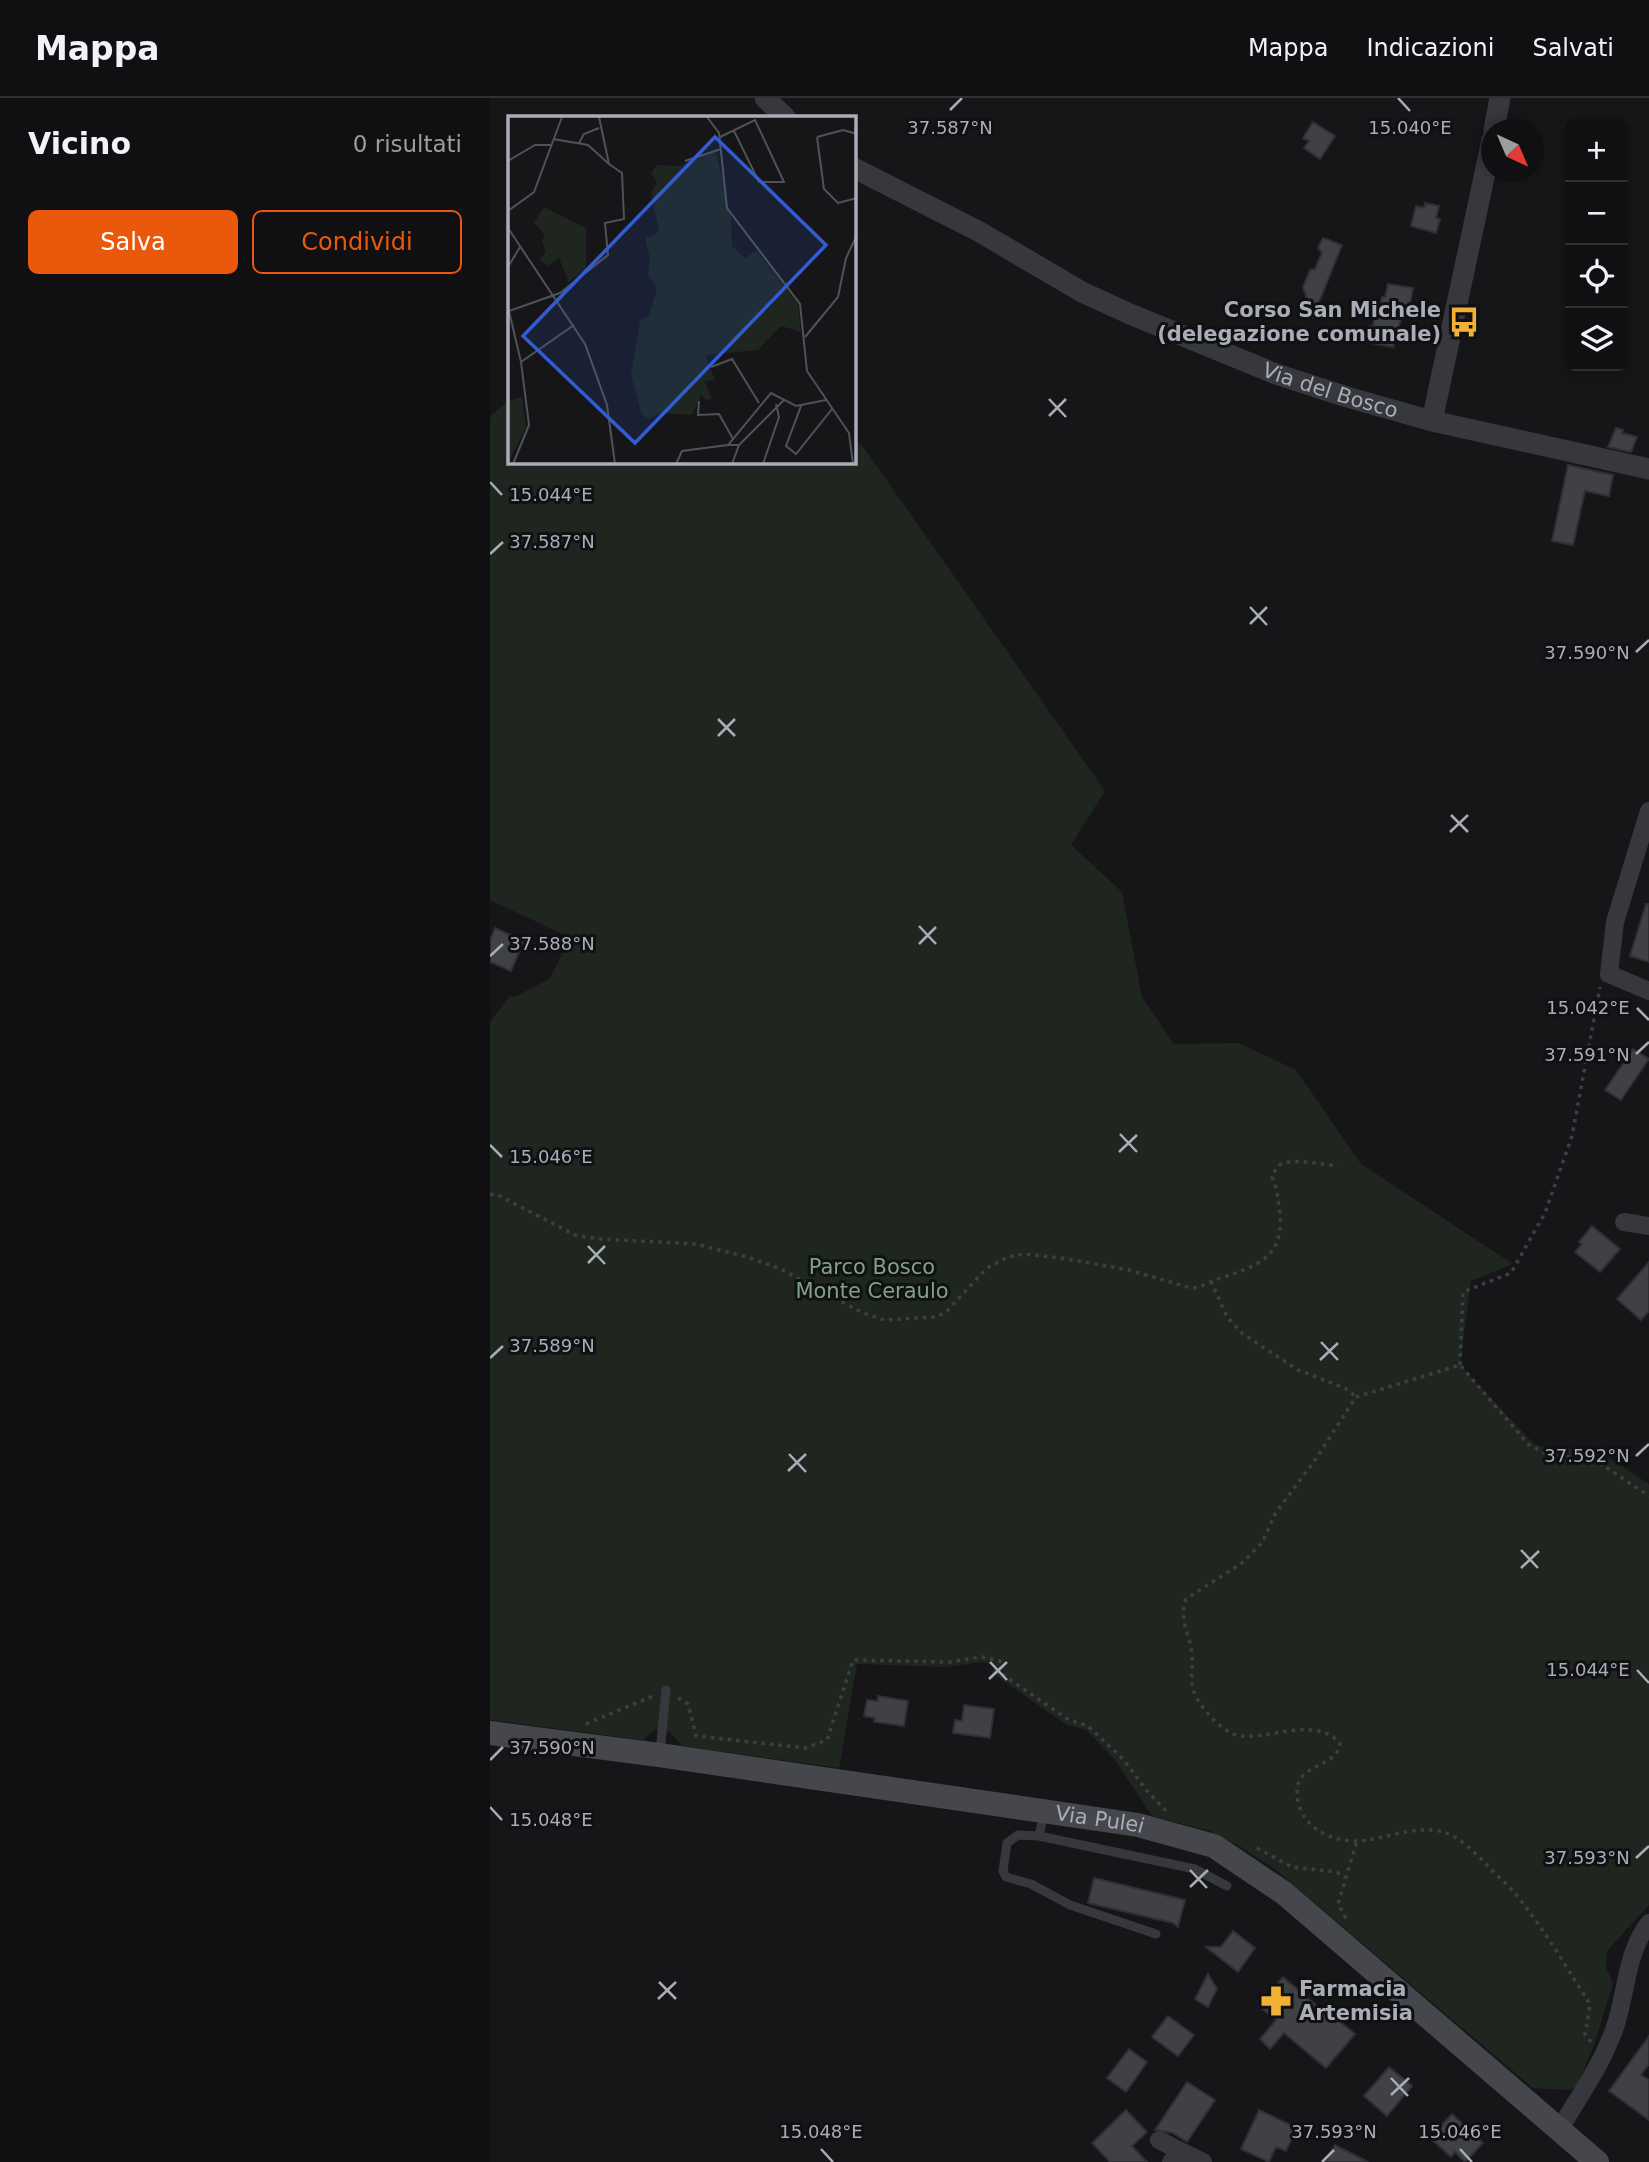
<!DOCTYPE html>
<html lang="it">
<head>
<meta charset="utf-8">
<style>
  :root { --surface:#101012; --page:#1e1e20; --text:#f1f3f6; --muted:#9c9d9f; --line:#303032; --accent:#ea580c }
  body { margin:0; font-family:"DejaVu Sans",sans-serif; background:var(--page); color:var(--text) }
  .controls { position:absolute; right:21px; top:21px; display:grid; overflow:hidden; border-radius:10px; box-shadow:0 4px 10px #0003 }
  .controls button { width:63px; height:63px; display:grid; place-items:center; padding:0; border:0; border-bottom:2px solid var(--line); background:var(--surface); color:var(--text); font:35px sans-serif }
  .compass { position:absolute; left:991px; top:21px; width:63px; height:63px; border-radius:50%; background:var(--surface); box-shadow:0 4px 10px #0003; rotate:136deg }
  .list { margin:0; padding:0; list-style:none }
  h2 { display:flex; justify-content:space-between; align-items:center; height:91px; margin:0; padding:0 28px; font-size:30px }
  h2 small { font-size:23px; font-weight:400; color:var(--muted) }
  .actions { display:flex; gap:14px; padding:21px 28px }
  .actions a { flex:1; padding:16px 0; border:2px solid var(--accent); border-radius:10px; text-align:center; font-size:24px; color:var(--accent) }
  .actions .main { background:var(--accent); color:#fff }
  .icon { flex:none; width:38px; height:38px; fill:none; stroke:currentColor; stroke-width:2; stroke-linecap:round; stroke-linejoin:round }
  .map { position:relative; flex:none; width:1159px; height:2064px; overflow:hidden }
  header { display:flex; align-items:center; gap:42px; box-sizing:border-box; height:98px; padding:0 35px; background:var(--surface); border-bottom:2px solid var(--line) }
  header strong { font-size:33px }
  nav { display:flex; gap:38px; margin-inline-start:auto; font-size:24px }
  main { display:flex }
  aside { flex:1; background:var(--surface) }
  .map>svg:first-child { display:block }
</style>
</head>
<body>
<header>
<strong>Mappa</strong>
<nav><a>Mappa</a><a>Indicazioni</a><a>Salvati</a></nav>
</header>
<main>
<aside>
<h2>Vicino<small>0 risultati</small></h2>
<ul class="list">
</ul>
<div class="actions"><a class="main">Salva</a><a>Condividi</a></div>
</aside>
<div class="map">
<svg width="1159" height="2064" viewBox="0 0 1159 2064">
  <rect width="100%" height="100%" fill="#161618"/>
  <!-- green -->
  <path fill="#1e261f" d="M19,302V364H364V343L372,347L615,693L581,747L632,794L652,899L684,946L749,945L806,972L871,1066L1023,1166L981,1183L970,1267L1044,1346L1061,1350L1107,1352L1159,1386V1807L1117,1853L1116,1869L1123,1886L1104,1947L1087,1988L1079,1992L1043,1990L786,1772L751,1749L720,1733L662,1718L626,1663L596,1632L577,1627L502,1575L505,1567L492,1564L457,1569L367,1566L349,1670L192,1648L180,1634L164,1632L153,1642L0,1622V924L20,898L25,899L59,881L81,840L0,802V319Z"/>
  <!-- building -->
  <path fill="#404145" stroke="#303034" stroke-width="2" d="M823,24L845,38L830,61L814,50L819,43L813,40Z
    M935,105L949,108L946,120L950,121L946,135L921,128L926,108L934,110Z
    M833,140L852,147L823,219L813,189L820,172L825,171L832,155L828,150Z
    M898,186L923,190L920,207L917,206L914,221H911L903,249L876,244L880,228H883L886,212L889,213L892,199H895Z
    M1126,330L1133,332L1132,335L1147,339L1141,354L1118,349Z
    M1078,367L1123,377L1119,398L1095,393L1083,447L1062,443Z
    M1156,806H1159V864L1140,858Z
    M5,830L34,843L21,873L0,864V842Z
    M1143,951L1159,961L1131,1002L1115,992Z
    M1102,1128L1130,1151L1110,1174L1085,1154L1092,1146L1089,1144Z
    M1159,1164V1213L1151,1222L1127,1201Z
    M388,1598L418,1603L414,1628L384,1624L385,1620L374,1618L377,1602L388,1603Z
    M474,1607L504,1611L500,1640L463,1635L465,1622L472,1623Z
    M604,1780L695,1802L688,1829L683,1825L598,1805Z
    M743,1833L765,1850L748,1874L716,1849H731Z
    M718,1876L727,1891L718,1909L705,1901Z
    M793,1879L840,1919L842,1917L865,1936L836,1970L794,1935L780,1951L770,1941L786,1922L769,1908Z
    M678,1918L704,1937L688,1958L662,1939Z
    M1159,1938V1966L1151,1977L1159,1982V2022L1119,1993Z
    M639,1951L657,1964L636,1994L617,1980Z
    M899,1969L922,1988L897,2018L874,1998Z
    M697,1984L725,2002L697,2044L683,2035L665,2032Z
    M636,2012L657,2034L642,2048L657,2064H620L602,2045Z
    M769,2012L807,2030L796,2053L786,2049L779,2064L751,2051Z
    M962,2016L993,2045L975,2064L965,2054L961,2059L940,2040Z
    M845,2047L878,2064H835Z"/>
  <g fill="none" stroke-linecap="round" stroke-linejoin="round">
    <!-- path -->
    <path stroke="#3d3f44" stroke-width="3.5" stroke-dasharray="3.5 5" stroke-linecap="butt" d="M0,1096L8,1097L85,1137L109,1141L206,1146L257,1159L291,1171L371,1214L394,1222L446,1219L456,1214L497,1170L518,1159L534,1156L571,1160L639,1172L701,1190C712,1190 720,1183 731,1180C766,1168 794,1160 790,1116C788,1103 788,1091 782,1079C783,1078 786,1070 787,1069C796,1058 835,1067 848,1068
      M721,1183L737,1219L753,1236L808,1272L855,1290L866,1299
      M970,1267L973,1194L1021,1175L1055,1115L1082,1038L1110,889
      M188,1600L198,1606L206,1638L315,1650L337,1642L363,1562L459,1564L492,1559L510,1563L509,1574L579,1622L598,1628L633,1661L657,1693L676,1713
      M96,1626L163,1598
      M767,1750L802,1769L847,1774L855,1780
      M854,1820L855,1819L848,1806L867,1743
      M1101,1944L1095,1937L1100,1906C1078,1872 1057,1836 1032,1804C1022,1790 1007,1778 995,1765C983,1753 970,1739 953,1734C929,1726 895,1741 869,1743C843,1744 813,1731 808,1703C800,1662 846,1674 850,1645C825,1618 782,1641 751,1638C739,1636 728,1627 720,1618C713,1610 706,1601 703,1591C700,1581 703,1569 702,1558C701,1538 688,1521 696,1501L752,1465L772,1445L785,1416L825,1362L866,1299L970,1267L1038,1346L1060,1358L1102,1360L1159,1398"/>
    <!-- service -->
    <path stroke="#37383d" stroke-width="9" d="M170,1655L176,1592
      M554,1715L549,1738L705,1771L737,1788
      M549,1738L528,1737L517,1745L513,1773L516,1779L541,1786L580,1807L666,1836"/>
    <!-- minor -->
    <path stroke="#37383d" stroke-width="18" d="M1159,713L1125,824L1119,876L1159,893
      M1134,1124L1159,1128
      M1069,2032C1088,2000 1111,1968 1124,1932C1137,1896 1135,1856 1159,1825
      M669,2042L692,2054
      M681,2064L692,2054L713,2064"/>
    <!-- tertiary -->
    <g stroke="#37383d" stroke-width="21">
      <path d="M275,0L295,19"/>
      <path d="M1004,32L1010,0"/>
      <path id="s1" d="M364,70L488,133L592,194L640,216L786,276L857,299L942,323L1159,371"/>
      <path d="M942,323L1002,42"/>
    </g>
    <!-- secondary -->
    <path stroke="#45474d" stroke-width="24" id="s2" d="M0,1635L169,1657L648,1727L724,1748L794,1795L1107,2064"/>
  </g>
  <!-- ticks -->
  <path fill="none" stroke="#a8adb8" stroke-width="2.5" d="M908,0L920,13M460,12L472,0M559,301L576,319M559,318L576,301M0,384L12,397M0,456L13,444M760,509L777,527M760,526L777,509M1146,554L1159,542M228,621L245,638M228,638L245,621M961,717L978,734M960,734L978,717M429,828L446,846M429,846L446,829M0,858L13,846M1147,910L1159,922M1146,956L1159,944M630,1036L647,1054M0,1047L12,1059M629,1054L647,1037M98,1148L115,1166M98,1165L115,1148M831,1244L848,1262M0,1260L13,1248M830,1262L848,1245M299,1356L316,1374M1146,1358L1159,1346M298,1373L316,1356M1031,1452L1048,1470M1031,1470L1049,1453M500,1564L517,1582M1147,1572L1159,1585M499,1581L517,1564M0,1662L13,1649M0,1709L12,1722M1146,1760L1159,1748M700,1772L717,1790M700,1789L718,1772M169,1884L186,1901M168,1901L186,1884M901,1980L918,1998M901,1997L919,1980M331,2051L343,2064M970,2051L982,2064M832,2064L844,2052"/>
  <!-- icons -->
  <defs>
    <g id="bus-bare" transform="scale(2.415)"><path d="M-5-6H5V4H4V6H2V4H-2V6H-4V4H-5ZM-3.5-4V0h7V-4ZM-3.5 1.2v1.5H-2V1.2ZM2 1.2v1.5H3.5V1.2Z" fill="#f2b134" stroke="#111113" stroke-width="2.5" paint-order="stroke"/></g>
    <g id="pharmacy-bare" transform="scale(2.415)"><path d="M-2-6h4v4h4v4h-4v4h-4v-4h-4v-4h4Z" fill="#f2b134" stroke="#111113" stroke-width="2.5" paint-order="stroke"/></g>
  </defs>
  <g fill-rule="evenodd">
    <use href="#bus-bare" x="974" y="224"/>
    <use href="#pharmacy-bare" x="786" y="1903"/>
  </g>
  <g text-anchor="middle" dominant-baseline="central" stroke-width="6" stroke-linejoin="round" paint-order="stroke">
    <!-- poi labels -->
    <g font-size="21" font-weight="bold" fill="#a8adb8" stroke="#111113" text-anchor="end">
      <text x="951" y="212">Corso San Michele<tspan x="951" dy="24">(delegazione comunale)</tspan></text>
      <text x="809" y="1891" text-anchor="start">Farmacia<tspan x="809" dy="24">Artemisia</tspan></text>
    </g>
    <!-- street labels -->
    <g font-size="21" fill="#a8adb8" stroke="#111113">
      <text stroke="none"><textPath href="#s1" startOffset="527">Via del Bosco</textPath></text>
      <text stroke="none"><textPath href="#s2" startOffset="616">Via Pulei</textPath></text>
    </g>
    <!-- park labels -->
    <g font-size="21" fill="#7fa381" stroke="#111113">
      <text x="382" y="1169">Parco Bosco<tspan x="382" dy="24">Monte Ceraulo</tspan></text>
    </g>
  </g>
  <!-- overview -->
  <g transform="translate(18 18)">
    <rect width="348" height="348" fill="#161618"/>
    <path d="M208,36L223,101L224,130L237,143L248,134L290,188L293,216L273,210L250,234L197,239L207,264L196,265L204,282L199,285L193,279L184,299L152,297L141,303L134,299L123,259L132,204L140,201L149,173L140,159L142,144L137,120L142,122L151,115L143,77L149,67L143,57L149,49L171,50ZM36,91L78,112V152L61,167L51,142L39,150L31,143L38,136L34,126L37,120L26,106ZM14,281L18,311L0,348V285Z" fill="#1e261f"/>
    <path fill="none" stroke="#505258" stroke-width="2" d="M199,1L211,17L219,92L292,188L299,255L341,317L345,348M212,21L247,4L276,66H251L226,15M309,21L316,73L330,87L349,82M309,21L335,14L349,18M45,23L80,29L101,48L91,1M71,27L76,18L91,12M0,45L27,29H43M177,45L213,33M0,53V75M0,95L26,76L54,1M0,112L77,228L99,289L107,348M0,151L12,131M0,191L13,246M1,195L52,177L100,139L97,107L116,103L114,57L101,48M297,221L330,181L338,142L349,119M203,251L224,243L251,287M191,285L190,299L211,298L225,323M293,290L278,330L288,338L324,293M231,329H220L263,277L288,290L318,284M5,348L21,309L13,246L66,209M168,348L174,335L220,329M224,348L231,329L276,284M255,348L271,301L268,288"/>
    <path fill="#325cd3" fill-opacity="0.15" stroke="#325cd3" stroke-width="3.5" d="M207,21L318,129L127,327L15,220Z"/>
    <rect width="348" height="348" fill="none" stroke="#a8adb8" stroke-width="3.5"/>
  </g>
  <g font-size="18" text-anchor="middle" fill="#a8adb8" stroke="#111113" stroke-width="6" stroke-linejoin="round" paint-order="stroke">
    <text x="460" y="36">37.587°N</text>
    <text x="920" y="36">15.040°E</text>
    <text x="61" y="403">15.044°E</text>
    <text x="62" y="450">37.587°N</text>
    <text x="1097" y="561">37.590°N</text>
    <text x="62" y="852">37.588°N</text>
    <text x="1098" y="916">15.042°E</text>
    <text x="1097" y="963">37.591°N</text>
    <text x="61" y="1065">15.046°E</text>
    <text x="62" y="1254">37.589°N</text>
    <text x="1097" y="1364">37.592°N</text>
    <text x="1098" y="1578">15.044°E</text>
    <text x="62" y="1656">37.590°N</text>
    <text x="61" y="1728">15.048°E</text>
    <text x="1097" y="1766">37.593°N</text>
    <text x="331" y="2040">15.048°E</text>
    <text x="970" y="2040">15.046°E</text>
    <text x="844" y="2040">37.593°N</text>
  </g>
</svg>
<div class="controls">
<button>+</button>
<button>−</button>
<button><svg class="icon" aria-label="locate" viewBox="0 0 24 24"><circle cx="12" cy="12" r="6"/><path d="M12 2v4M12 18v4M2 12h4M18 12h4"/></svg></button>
<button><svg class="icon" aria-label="layers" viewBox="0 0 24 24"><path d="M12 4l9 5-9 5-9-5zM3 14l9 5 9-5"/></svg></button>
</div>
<svg class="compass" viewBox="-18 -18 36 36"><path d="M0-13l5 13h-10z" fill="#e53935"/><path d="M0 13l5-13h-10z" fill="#9c9d9f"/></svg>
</div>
</main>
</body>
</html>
